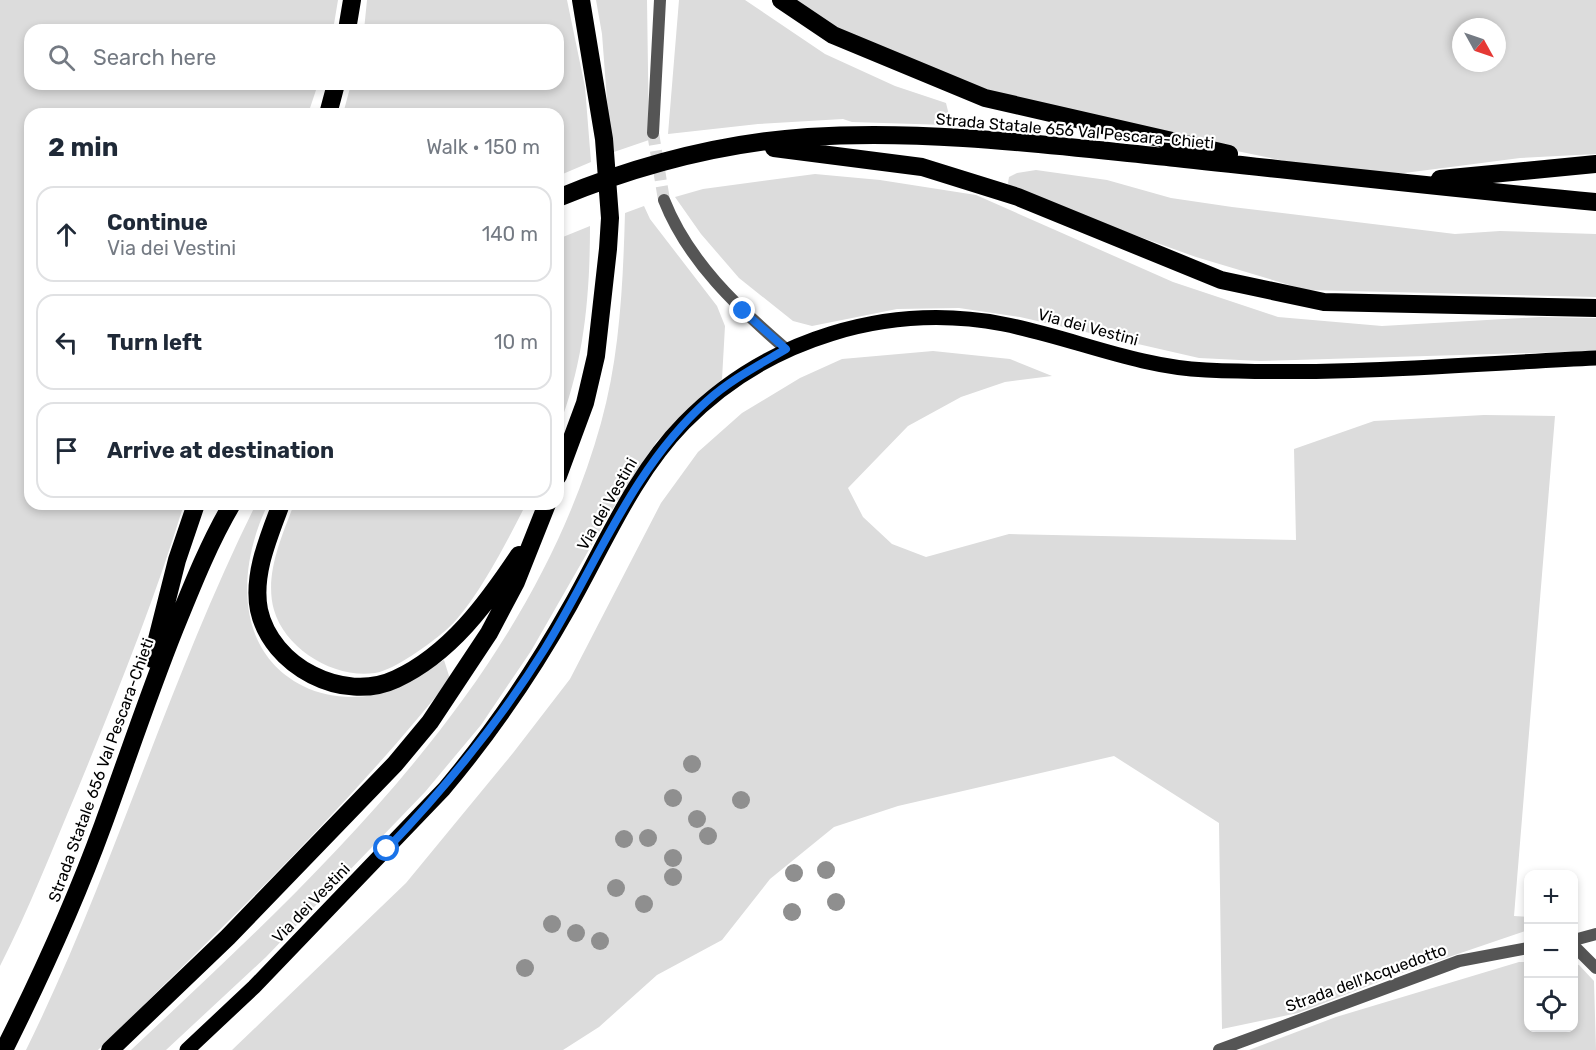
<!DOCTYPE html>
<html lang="en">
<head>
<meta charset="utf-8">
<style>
  :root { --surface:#fff; --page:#f6f6f7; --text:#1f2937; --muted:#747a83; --line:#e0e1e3 }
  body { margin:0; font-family:Rubik,sans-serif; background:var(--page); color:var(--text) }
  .controls { position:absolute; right:18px; bottom:18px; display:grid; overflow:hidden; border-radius:12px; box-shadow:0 3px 9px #0003 }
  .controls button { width:54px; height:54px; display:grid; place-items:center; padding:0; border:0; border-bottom:2px solid var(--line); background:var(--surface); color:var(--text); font:30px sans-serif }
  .compass { position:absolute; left:1452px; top:18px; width:54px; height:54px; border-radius:50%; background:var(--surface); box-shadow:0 3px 9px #0003; rotate:130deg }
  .stop { position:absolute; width:18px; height:18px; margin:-14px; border:4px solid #1a73e8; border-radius:50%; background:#fff }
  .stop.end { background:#1a73e8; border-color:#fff; box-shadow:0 2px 6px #0008 }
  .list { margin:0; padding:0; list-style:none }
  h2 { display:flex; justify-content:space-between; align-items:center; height:78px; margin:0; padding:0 24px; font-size:26px }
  h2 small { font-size:20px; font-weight:400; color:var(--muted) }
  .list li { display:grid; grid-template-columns:39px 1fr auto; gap:18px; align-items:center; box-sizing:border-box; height:96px; margin:0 12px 12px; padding:0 12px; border:2px solid var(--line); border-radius:18px }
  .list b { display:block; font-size:22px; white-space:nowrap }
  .list p { margin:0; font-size:20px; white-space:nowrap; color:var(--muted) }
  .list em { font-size:20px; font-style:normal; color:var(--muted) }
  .icon { flex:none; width:33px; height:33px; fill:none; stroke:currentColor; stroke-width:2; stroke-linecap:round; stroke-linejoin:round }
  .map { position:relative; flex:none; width:1596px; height:1050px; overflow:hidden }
  .search { position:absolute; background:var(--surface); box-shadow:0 3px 9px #0003; left:24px; top:24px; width:540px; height:66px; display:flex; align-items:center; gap:15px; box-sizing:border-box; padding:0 21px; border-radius:18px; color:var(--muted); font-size:22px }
  .panel { position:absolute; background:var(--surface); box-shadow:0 3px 9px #0003; left:24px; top:108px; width:540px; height:402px; border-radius:18px }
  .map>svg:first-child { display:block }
</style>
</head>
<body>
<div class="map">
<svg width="1596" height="1050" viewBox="0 0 1596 1050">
  <rect width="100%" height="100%" fill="#fff"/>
  <!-- green -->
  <path fill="#dcdcdc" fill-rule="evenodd" d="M0,0H338L333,30H30V84H318L308,114H30V504H184C154,602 116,696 77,791C52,850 29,909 0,966Z
    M367,0H567L585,87L591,162L558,176V114H343L351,84H558V30H364Z
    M596,0H647L649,140L611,153L602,34Z
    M679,0H745L825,54L895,86L946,103L948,111L947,125L852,122L843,119L758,124L668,134Z
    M794,0H1596V154L1520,158L1389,175L1304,165L1193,142L984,92L838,31ZM1461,27H1497V63H1461Z
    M1036,170L1107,180L1171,198L1232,207L1455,234L1500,231L1596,234V297L1306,290L1196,257L1012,191L1008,183L1009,177L1017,173Z
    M815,174L880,180L976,195L1173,282L1278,317L1382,326L1540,317L1596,318V351L1260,361L1199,358L1020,317L959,308L897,309L812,326L793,321L739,278L701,234L675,197L703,189Z
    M644,206L650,219L717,306L725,326L722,379L657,441L610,513L531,651L481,725L425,792L266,957L166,1050H131C322,871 528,684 601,423C620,355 623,282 625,213Z
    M590,226C590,296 584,363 558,429V239Z
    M933,351L1010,359L1052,376L1005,382L961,397L908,426L848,488L863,517L892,544L926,557L1009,534L1296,540L1294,449L1374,421L1484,415L1555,416L1514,916L1528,917V930L1399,974L1298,1013L1222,1029L1219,823L1114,756L898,806L834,827L770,879L722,940L657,975L599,1027L563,1050H232L406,883L513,753L570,679L661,503L698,452L742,413L800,378L842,359Z
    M256,504H268C238,565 233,651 303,686C325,697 350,699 374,695C400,690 423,673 444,660L450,679C343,813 219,930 98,1050H26C113,873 168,681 256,504Z
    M294,504H526C509,538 474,607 445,631C429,644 395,670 375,673C334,679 285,649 274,610C264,575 282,536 294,504Z
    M1519,962H1528V1028H1574V964L1579,965L1594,981L1596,1050H1249L1336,1017Z"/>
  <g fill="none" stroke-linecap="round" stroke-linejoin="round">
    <!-- street-tunnel -->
    <path stroke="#d9d9d9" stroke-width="12" stroke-dasharray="12 6" stroke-linecap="butt" d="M653,133L664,200"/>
    <!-- street -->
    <path stroke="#555" stroke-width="12" d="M653,133L660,0
      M664,200C688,261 737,307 786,349
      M1574,940L1596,934
      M1574,946L1596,968
      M1219,1050L1459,961L1528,948"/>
    <!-- primary -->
    <path stroke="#000" stroke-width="15" d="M187,1050L254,987L444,789C492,732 534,670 570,606C605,544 634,474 684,423C766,339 888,302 1003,324C1071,337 1136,367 1206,370C1336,376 1467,364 1596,358"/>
    <!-- highway -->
    <path stroke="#000" stroke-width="18" d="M781,0L833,35L985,98L1229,154
      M347,30L352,0
      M328,114L336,84
      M774,148L922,167L1018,197L1221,280L1324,302L1596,308
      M1440,179L1596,164
      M558,198C638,165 721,143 808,137C930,129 1055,146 1176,158C1316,173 1456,189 1596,202
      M558,476L585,403L596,356L608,249L610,218L604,139L581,0
      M281,504C269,536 252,575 259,610C271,666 343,704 396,679C450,654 487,603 519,555
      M152,659L177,560L196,504
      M4,1050C41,976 75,902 103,825C127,759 149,693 175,628C192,586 209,543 232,504
      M110,1050L228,937L395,764L430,722L489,633L516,582L547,504"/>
  </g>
  <!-- trees -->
  <g fill="#8f8f8f">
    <circle cx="692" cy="764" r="9"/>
    <circle cx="673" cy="798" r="9"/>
    <circle cx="741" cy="800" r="9"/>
    <circle cx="697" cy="819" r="9"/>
    <circle cx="708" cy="836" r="9"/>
    <circle cx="648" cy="838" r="9"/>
    <circle cx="624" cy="839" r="9"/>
    <circle cx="673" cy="858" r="9"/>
    <circle cx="826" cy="870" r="9"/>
    <circle cx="794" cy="873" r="9"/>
    <circle cx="673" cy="877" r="9"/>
    <circle cx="616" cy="888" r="9"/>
    <circle cx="836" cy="902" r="9"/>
    <circle cx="644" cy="904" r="9"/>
    <circle cx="792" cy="912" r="9"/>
    <circle cx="552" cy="924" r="9"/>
    <circle cx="576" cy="933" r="9"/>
    <circle cx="600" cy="941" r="9"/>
    <circle cx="525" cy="968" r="9"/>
  </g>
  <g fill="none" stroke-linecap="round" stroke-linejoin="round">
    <!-- route -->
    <path stroke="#1a73e8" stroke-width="8" d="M387,849C447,786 498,724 544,650C596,566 632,468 707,401C730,380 759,365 786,349L743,311"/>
  </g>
  <g text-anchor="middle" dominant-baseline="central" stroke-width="4.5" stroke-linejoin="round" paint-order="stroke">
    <!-- street labels -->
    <g font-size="16" fill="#000" stroke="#fff">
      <text transform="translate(1075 131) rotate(5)">Strada Statale 656 Val Pescara-Chieti</text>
      <text transform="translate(1088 327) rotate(15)">Via dei Vestini</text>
      <text transform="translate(607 504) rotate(-60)">Via dei Vestini</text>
      <text transform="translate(101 770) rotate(-70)">Strada Statale 656 Val Pescara-Chieti</text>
      <text transform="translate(311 903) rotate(-46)">Via dei Vestini</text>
      <text transform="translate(1366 978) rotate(-20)">Strada dell'Acquedotto</text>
    </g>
  </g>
</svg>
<div class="controls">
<button>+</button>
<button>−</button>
<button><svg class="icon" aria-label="locate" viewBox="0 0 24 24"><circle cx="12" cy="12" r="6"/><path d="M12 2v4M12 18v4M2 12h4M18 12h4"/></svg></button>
</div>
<svg class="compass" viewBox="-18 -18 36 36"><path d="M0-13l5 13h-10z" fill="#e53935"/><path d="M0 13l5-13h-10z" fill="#747a83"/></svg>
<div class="stop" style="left:387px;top:849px"></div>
<div class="stop end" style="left:743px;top:311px"></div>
<div class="search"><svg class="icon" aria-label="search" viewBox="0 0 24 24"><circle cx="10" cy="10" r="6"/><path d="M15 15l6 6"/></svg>Search here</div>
<section class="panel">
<h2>2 min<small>Walk · 150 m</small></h2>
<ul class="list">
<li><svg class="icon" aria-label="ahead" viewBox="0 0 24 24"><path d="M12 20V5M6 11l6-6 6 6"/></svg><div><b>Continue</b><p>Via dei Vestini</p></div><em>140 m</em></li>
<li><svg class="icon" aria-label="left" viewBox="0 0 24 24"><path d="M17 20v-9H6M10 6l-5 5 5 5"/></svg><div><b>Turn left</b></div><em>10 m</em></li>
<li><svg class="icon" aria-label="arrive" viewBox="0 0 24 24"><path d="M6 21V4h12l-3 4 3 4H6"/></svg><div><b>Arrive at destination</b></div></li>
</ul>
</section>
</div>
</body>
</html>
